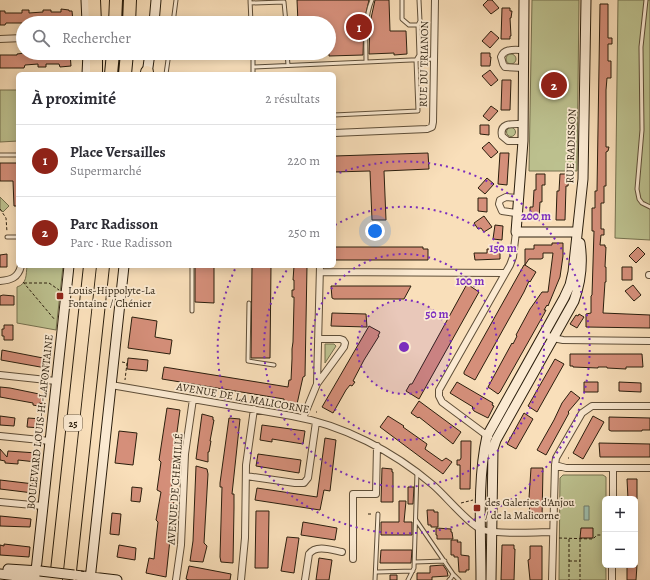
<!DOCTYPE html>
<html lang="fr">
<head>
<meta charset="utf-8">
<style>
  :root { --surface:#fff; --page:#f2f2f3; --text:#2b2b33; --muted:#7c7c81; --line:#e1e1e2; --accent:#8f2418 }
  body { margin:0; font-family:Alegreya,serif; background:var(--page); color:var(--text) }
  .controls { position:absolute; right:12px; bottom:12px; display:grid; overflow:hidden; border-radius:6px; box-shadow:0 2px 10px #0003 }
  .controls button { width:36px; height:36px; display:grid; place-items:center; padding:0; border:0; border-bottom:1px solid var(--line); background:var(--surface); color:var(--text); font:20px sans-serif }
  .you { position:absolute; left:375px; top:231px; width:14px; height:14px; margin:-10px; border:3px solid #fff; border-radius:50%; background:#1a73e8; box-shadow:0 0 0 6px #1a73e833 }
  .badge { display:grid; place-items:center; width:26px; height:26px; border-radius:50%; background:var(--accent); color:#fff; font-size:13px; font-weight:700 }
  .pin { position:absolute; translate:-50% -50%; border:2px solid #fff; box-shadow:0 1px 4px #0006 }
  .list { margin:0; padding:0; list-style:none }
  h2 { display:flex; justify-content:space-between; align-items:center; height:52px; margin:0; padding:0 16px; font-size:17px }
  h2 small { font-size:13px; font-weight:400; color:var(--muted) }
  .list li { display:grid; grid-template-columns:26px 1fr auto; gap:12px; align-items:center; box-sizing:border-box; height:72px; padding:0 16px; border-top:1px solid var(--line) }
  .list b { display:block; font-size:15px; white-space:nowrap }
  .list p { margin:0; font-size:13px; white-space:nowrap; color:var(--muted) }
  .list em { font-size:13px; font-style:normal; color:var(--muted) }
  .icon { flex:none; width:22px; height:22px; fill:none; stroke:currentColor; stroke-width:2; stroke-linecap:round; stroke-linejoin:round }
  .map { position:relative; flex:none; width:650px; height:580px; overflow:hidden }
  .search { position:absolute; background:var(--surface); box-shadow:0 2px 10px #0003; left:16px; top:16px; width:320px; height:44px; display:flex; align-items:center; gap:10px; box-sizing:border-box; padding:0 14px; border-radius:22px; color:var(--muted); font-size:15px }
  .panel { position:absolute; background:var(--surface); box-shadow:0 2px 10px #0003; left:16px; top:72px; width:320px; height:196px; border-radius:6px }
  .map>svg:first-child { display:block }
</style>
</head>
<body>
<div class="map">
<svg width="650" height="580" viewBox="0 0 650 580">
  <rect width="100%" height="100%" fill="#f9dfba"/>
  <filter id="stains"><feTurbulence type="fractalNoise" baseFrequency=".005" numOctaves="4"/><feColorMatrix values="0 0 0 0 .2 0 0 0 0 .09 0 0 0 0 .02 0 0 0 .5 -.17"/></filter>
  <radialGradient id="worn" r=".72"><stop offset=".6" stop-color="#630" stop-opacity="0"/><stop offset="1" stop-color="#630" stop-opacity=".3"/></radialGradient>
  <!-- green -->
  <path fill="#bdc290" stroke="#74704e" d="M532,0H579L577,171H529Z
    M618,0H650V240L615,238Z
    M506 59a5 5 0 1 1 10 0a5 5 0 1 1-10 0Z
    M0,90H18V141L0,142Z
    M506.5 132a4.5 4.5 0 1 1 9 0a4.5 4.5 0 1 1-9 0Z
    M0,197L9,206L3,212L0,209Z
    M27,266H63L56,330L17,323V287C27,284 26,275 27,266Z
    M325,344H334L336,346L325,363Z
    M563,475H603L606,477V499H605L606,580H559L560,478Z"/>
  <!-- water -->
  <path fill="#9ebdac" stroke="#707d6c" d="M584,506H589V520H584Z"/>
  <!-- building -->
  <path fill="#d58f7a" stroke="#2a1e0d" d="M297,0H369L364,22L363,55L329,56V23H298Z
    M375,0H389L390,31H406L407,54L394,55V53L369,54L370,23Z
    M488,0H492L499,8L491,14L483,5Z
    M600,4H608V38H612V44H608V61H611V78H607L606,90V147H609L608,151L606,152V186H604V203H601V229H604V235H601L600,245H605V247H606L605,267H606V282H605L603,313L650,315V328L586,327V314L591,313V296L592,295L594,231H592V208H595V191H597Z
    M502,8H510V11H512L511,18H510L511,36H510V39H501Z
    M61,9L69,10V11H72L73,21H68V23H6L5,25H0V11H5V13H22V10H29V13L43,12V10H51V12H61Z
    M491,31L499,38L490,48L482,41Z
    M25,53V55L38,54V53H45V54L70,53L71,66L60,67L59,64H46V67H38V64L25,65L24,68H0V55H17V54Z
    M481,53H490V57H491L490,66H481Z
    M490,70L498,80L491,86L482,76Z
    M502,80H511L510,110H501Z
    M491,106L498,111L489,121L483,116Z
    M480,125H489V135L480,134Z
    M489,142L498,152L491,158L482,148Z
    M428,153L429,169L384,171L386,220H372L370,171L334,172V156Z
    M500,153H509L507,185L498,184Z
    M0,163H18V206H14L13,181H0Z
    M536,174H545V185H542V202H540L539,219H530V207H533L534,190H536Z
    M560,174H569L568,186H566L565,220H556L557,191H559Z
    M487,178L494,184L485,194L478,188Z
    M478,198H487V212L478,211Z
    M484,216L492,227L484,232L481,228L478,229L474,223Z
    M495,225L503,226L502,240L493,239Z
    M552,243H563V256L560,277L548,306L547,305L544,310H546L544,314L500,392L498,394L488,387L512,343L513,344L517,336L516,335L530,309L542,292H548L553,253H543V258L541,259H529L525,265L536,272L530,282L529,281L524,292L475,380L464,374V372L524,265H525V249H534V245H552Z
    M336,247H423V249H428V260H334V248Z
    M638,247L645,254L636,263L629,256Z
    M487,249H500V259L475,260L474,253H487Z
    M7,254V267H0V255Z
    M195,266H214V303L195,302Z
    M252,266H271L270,358H251Z
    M294,266H307L305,376L303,377L297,404L284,403V399L162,379L164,367L288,387L289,380H291L292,359V349L293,342L294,302V297H292V290H294V280H293Z
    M622,267H632V280H622Z
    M467,284L479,292L419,399L406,391L410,384H412Z
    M633,285L641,295L634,301L625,291Z
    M331,286H411L404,299H334L332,298Z
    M3,295L14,296V305H0V296Z
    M332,313L366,314L367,327L331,326Z
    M579,314L584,317L577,328L570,324L576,315L578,316Z
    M132,317L157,321L155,337L172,340L170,354L128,348Z
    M4,325H13V340H4V336H2V329H4Z
    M369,326L380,332L378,336H379L364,360L353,381L355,382L352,386L350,385L346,390L333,413L322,407Z
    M2,350L48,359L46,368L1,360Z
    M570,354H642L643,367H626V369L607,368V367H598V368L573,367V366H570Z
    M128,358L148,360L147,371L127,369Z
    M555,359L564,364L537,412L528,406Z
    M457,382L493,403L492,405L494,406L488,418L474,411L472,408L473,407L450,393Z
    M584,382H598V392H584Z
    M619,382L641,383V392L619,391Z
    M0,387L10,388L44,395L42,404L39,403L38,406L33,405V403L0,397Z
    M571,391L580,398L568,412L569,413L546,455L537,450L554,420L562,403Z
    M419,401L461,432L453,444L419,417L418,418L411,413Z
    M167,408L180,410L172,469L174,470L170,499L174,501L169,529L171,530L166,577L146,573L149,558L154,559L156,539L158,522L156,520L161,492L157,490L161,462L159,460Z
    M524,413L533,419L516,449L507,444Z
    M202,414L213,417V420H214L210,441H211L209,452H208V462L196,459Z
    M0,416L15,418L14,426L0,425Z
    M388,416L404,426L403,427L427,444L425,449L442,461L446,458L452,462L443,474L380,427Z
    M593,416L604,422L583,459L573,453Z
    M609,417L650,418V430H642V431H611L609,430Z
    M28,418L42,419L41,428L27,427Z
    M229,418L240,419L232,494H234V508L233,563L221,562L220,557L222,487H220V483Z
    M262,425L305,431L303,444L272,439V442L260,440Z
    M119,431L137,433L133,465L115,463Z
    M325,438L336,440L330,491L324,490L320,510L255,500L257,488L317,497Z
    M461,441H471L470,489H460V465H457V460H460L461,458Z
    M599,443L650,444V457H600Z
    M0,449L7,457L8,451L37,453L36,462L18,460V464L5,463V461L0,460Z
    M258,454L301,460L299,473L256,466Z
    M196,466L207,469L208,474L204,543L207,546L203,562L190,561L193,541Z
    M382,468L392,469V472H393V502H381Z
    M531,468H543L542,519H530L529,498Z
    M627,479H637V499H628Z
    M0,480L34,484L33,493L0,489Z
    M132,487L142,488L140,502L131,501Z
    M408,487H414L413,504H408Z
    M399,501H406L404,522H412V535H381V522H399Z
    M427,510H434V512H438V527H431V525H428Z
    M256,511H269L268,568H255Z
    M112,513L121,514L119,535L110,534Z
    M0,516L31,519L30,527L0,526Z
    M303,522L337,528L335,540L301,535Z
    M436,528L451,529V532H452L453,539H437V535H436Z
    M581,528H593V538H580Z
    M287,537L299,538L294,573L281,571Z
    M451,540H458L457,542H461V555L469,556V570H466V572H459L458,557H454V555H451Z
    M4,544L30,547L29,557L0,555V545L4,546Z
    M119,545L136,548L135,560L117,557Z
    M502,545H514V549H515L514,580H501Z
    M530,546H542V580H530L528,560L530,559Z
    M381,550H412L411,563H380Z
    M319,558L332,560L329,580H316Z
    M443,565L447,571L448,576L432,577V580H417V573H430V566Z
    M627,565H637L636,580H627Z
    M189,566L231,574L230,580H189L186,579Z
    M390,575H397V580H390Z"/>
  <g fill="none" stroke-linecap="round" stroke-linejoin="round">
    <!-- lane casing -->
    <g stroke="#5e4e38" stroke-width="5">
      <path id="lane" d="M250,0L251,23
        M402,0V19L409,25H418
        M646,0L641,47L642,130L637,189L639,199L642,203L650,207
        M250,3L284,2L286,23
        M173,23L176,0
        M253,53V74
        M287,53L288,65
        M366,62C366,41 364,19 372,0
        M253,67L434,59
        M166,74L169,53
        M334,115L418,111L416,60L419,55L418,25L420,21L419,0
        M0,155H18
        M7,237H18
        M249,303L248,361L274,365
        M192,311V266
        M416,520L453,574L451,578L449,580
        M415,562L445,561
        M377,572L413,571
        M453,574L459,580
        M375,580L378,514
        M408,580L414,568L417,472"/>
    </g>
    <!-- street casing -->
    <g stroke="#5e4e38" stroke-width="8">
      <path id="street" d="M0,39L23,38
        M523,50C515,50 504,48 501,57L503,64L505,67L523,68
        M523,124C513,124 499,122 502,136L508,141H523
        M334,133L427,129L432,127L433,122L435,0
        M516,213L502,211L499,204L500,200L506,197L518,198
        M320,272L505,273
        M649,275H650
        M0,281C11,280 18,278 21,266
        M544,334L553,338L563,340L650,341
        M0,375L56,381
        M317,384L344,347L345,343L343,340L340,339H318
        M111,385L292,416C343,425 393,451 433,485C445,495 470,526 483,530C500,535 534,532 553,532
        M303,418L317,384L320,266
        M0,436L50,441
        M489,437L442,402L439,396V390L510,265L513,257L516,232
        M555,465L566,468H650
        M246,476L295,483H304L308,478L316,422
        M613,499V468
        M0,502L43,506
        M353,559V494H376L377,446
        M176,580L181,545L185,454L193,399
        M241,580L245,538L246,465L254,409
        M305,580L309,554C316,544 332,550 342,552
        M552,580L555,465L556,458L582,413L592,406H650
        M612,580V565"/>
    </g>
    <!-- secondary casing -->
    <g stroke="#2a1e0d" stroke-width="11">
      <path id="secondary" d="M86,0L87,23
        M524,0L523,141L516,232H577
        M154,23L156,0
        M87,74L88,53
        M147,74L150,53
        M8,569L40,571
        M0,574L52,580
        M74,575L117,580
        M35,580L69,266
        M90,580L124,266
        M481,580C481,534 477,480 487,436L564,298L570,285L573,272L583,179L586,0
        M491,580L493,449L496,440L574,301C581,282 583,263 580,243"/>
    </g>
    <!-- highway casing -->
    <g stroke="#2a1e0d" stroke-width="14">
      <path id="highway" d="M94,0L95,23
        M115,23L116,0
        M129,23L130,0
        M96,74V53
        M111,74L113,53
        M125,74L127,53
        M147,74V72
        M56,580L90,266
        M69,580L103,266"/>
    </g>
    <!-- path -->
    <path stroke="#2a1e0d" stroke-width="1" stroke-dasharray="3 2" stroke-linecap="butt" d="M0,209L6,218L7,232
      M23,282L55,320
      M24,283H49L59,290
      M122,362L127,363L125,380
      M316,412H317
      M568,458H569
      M461,503L473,500
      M368,514H373
      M559,538L593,539L597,535H605
      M569,539V580
      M580,539V580
      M569,561H580"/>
    <!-- lane -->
    <use href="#lane" stroke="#fbead2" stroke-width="3"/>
    <!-- street -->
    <use href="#street" stroke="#fbead2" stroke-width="6"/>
    <!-- secondary -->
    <use href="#secondary" stroke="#fbead2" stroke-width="9"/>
    <!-- highway -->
    <use href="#highway" stroke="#f9dfba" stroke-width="12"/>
    <!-- secondary-bridge casing -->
    <g stroke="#2a1e0d" stroke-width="11" stroke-linecap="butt">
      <path id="secondary-bridge" d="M40,571L74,575"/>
    </g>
    <!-- path-bridge -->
    <path stroke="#2a1e0d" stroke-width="1" stroke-dasharray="3 2" stroke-linecap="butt" d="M81,571L86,572"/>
    <!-- secondary-bridge -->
    <use href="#secondary-bridge" stroke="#fbead2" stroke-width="9"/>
  </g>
  <!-- distance rings -->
  <circle cx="404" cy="347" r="47" fill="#7b2cbf" fill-opacity=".12"/>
  <g fill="none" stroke="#7b2cbf" stroke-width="2" stroke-dasharray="2 4">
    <circle cx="404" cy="347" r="47"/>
    <circle cx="404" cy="347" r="93"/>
    <path d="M335 225A140 140 0 1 1 289 267"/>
    <path d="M334 175A186 186 0 1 1 236 267"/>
  </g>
  <!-- markers -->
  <g fill="#8f2418" stroke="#fbead2" stroke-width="1.5">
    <rect x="56" y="292" width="8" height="8" rx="2"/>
    <rect x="473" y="504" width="8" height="8" rx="2"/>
  </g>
  <g text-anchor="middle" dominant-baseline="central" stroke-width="3.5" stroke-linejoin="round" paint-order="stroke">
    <!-- shield labels -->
    <rect fill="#fbead2" stroke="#695b48" stroke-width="1" x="64" y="415" width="18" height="16" rx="3"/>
    <g font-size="10" font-weight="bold" fill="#2a1e0d">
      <text x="73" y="423">25</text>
    </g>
    <!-- street labels -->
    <g font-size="11" fill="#2a1e0d" stroke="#fbead2">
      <text transform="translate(424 64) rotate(-89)">RUE DU TRIANON</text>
      <text transform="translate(571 146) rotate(-88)">RUE RADISSON</text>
      <text transform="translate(243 398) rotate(10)">AVENUE DE LA MALICORNE</text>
      <text transform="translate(40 422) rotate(-84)">BOULEVARD LOUIS-H.-LAFONTAINE</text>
      <text transform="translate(175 489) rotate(-86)">AVENUE DE CHEMILLÉ</text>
    </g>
    <!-- poi labels -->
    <g font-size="11" fill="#2a1e0d" stroke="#fbead2" text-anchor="start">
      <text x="68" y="290">Louis-Hippolyte-La<tspan x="68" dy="13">Fontaine / Chénier</tspan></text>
      <text x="485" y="502">des Galeries d'Anjou<tspan x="485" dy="13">/ de la Malicorne</tspan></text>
    </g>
  </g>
  <circle cx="404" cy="347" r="6" fill="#7b2cbf" stroke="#fbead2" stroke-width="2"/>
  <g font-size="12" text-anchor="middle" font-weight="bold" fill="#7b2cbf" stroke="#fbead2" stroke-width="3.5" stroke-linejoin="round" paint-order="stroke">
    <text x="536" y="220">200 m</text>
    <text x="503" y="252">150 m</text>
    <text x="470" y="285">100 m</text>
    <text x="437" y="318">50 m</text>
  </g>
  <rect width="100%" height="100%" filter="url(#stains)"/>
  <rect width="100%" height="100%" fill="url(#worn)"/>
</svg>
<div class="controls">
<button>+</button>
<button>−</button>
</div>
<div class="you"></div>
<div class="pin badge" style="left:359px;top:27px">1</div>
<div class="pin badge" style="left:554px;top:85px">2</div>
<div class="search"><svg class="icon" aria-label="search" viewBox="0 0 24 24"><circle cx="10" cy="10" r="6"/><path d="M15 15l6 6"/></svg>Rechercher</div>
<section class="panel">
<h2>À proximité<small>2 résultats</small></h2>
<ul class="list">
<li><span class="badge">1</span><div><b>Place Versailles</b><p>Supermarché</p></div><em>220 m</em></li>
<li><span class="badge">2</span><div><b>Parc Radisson</b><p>Parc · Rue Radisson</p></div><em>250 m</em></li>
</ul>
</section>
</div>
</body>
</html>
